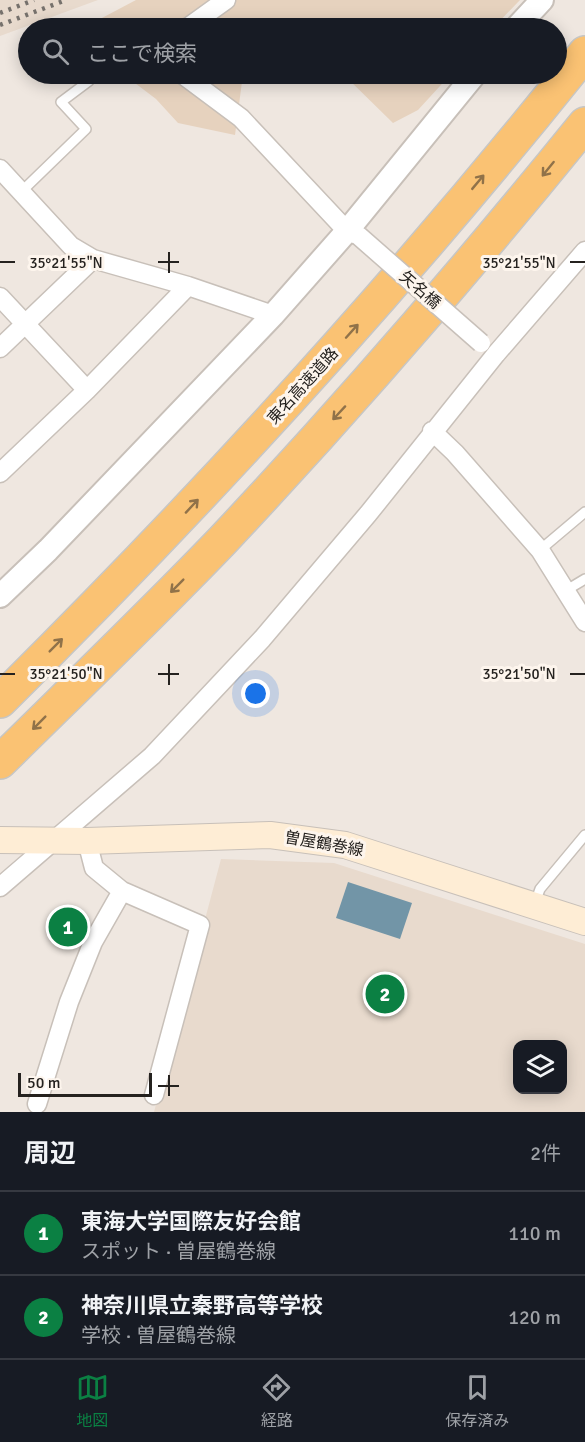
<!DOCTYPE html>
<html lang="ja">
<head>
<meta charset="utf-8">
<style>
  :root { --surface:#171b24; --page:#20242c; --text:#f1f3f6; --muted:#9ea1a6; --line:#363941; --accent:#0b8043 }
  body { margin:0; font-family:Signika,"Noto Sans JP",sans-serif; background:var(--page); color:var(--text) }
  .controls { position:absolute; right:18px; bottom:18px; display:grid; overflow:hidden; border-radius:12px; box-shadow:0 3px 15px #0003 }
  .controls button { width:54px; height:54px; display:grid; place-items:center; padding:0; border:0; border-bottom:2px solid var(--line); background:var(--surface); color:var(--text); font:30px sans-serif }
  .scale { position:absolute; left:18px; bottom:15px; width:134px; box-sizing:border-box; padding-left:6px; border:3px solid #25221f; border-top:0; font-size:16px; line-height:21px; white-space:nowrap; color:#25221f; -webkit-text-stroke:4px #fdf5ed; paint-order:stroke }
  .you { position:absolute; left:256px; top:694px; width:21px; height:21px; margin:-15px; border:4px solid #fff; border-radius:50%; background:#1a73e8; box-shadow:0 0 0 9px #1a73e833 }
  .badge { display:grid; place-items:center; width:39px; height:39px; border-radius:50%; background:var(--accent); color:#fff; font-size:20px; font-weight:700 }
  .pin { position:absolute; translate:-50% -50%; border:3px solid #fff; box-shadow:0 2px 6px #0006 }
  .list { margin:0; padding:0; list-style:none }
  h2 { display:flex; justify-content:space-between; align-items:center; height:78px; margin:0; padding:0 24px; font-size:26px }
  h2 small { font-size:20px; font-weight:400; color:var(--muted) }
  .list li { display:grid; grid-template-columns:39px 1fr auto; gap:18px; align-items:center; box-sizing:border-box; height:84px; padding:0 24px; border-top:2px solid var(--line) }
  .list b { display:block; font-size:22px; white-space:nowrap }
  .list p { margin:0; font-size:20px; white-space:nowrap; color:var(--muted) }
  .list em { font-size:20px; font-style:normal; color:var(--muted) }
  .icon { flex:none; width:33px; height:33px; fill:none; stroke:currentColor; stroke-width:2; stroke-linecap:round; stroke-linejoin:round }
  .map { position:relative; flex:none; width:585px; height:1112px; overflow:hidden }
  .search { position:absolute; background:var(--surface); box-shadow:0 3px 15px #0003; left:18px; right:18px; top:18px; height:66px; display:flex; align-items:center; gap:15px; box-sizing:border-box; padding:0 21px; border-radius:33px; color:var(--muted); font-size:22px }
  .sheet { height:246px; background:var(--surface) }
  nav { display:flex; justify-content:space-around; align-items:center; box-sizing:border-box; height:84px; border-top:2px solid var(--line); background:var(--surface); font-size:16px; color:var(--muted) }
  nav a { display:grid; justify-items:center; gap:3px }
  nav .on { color:var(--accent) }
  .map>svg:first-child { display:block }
</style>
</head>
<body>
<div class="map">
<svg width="585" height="1112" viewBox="0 0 585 1112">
  <rect width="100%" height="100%" fill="#efe7e0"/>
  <!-- built -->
  <path fill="#e8dacd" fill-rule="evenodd" d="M0,0H98L0,36Z
    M221,859L334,863L585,944V1112H154ZM518,1044H562V1090H518Z"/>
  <!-- green -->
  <path fill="#e6d2be" d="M136,0H520L493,28H99L100,19Z
    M123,74H243L235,135L178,123L156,99Z
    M343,74H451L418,110L393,123Z"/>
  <!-- water -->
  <path fill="#7295a7" d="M348,882L412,903L400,939L336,918Z"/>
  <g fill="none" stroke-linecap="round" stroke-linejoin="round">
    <!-- service casing -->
    <g stroke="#c8c0b9" stroke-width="12">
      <path id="service" d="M21,192L86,129L61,102L89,81
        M540,550L585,512
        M565,591L585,579
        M535,903L540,889L585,835"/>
    </g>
    <!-- minor casing -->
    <g stroke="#c8c0b9" stroke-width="21">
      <path id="minor" d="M187,28L226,0
        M182,74L241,118L347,231L357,235
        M0,169L71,246L93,259L188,286L273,315
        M0,297L87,390
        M0,348L93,259
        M432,431L455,453L540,550L585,622
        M0,473L87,390L188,286
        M87,841L94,868L122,891L200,925L154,1095
        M0,887L152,756L262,639L368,514L496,354L585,251
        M37,1104L69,1002L93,942L122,891"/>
    </g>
    <!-- tertiary casing -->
    <g stroke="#c8c0b9" stroke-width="26">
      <path id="tertiary" d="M516,28L542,0
        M0,596L48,550L273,315L347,231L475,74"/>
    </g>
    <!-- secondary casing -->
    <g stroke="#c8c0b9" stroke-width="28">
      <path id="secondary" d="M0,840L87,841L270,835L345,845L585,922"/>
    </g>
    <!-- motorway casing -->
    <g stroke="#c6c6c5" stroke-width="36">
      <path id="motorway" d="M0,701C207,496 403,281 585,53
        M0,762C74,689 150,616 222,541C349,406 469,267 585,124"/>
    </g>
    <!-- service -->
    <use href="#service" stroke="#fff" stroke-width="9"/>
    <!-- minor -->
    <use href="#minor" stroke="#fff" stroke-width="18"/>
    <!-- tertiary -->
    <use href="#tertiary" stroke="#fff" stroke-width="22"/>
    <!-- secondary -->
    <use href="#secondary" stroke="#feedd5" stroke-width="26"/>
    <!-- motorway -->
    <use href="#motorway" stroke="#fac273" stroke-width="33"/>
    <!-- rail -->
    <path stroke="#76716c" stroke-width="4.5" stroke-dasharray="3 6" stroke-linecap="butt" d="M0,13L34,0
      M0,25L66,0"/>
    <!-- minor-bridge casing -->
    <g stroke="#c8c0b9" stroke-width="21" stroke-linecap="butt">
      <path id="minor-bridge" d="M359,236L481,343"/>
    </g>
    <!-- minor-bridge -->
    <use href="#minor-bridge" stroke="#fff" stroke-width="18"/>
  </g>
  <!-- one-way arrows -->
  <defs><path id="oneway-shaft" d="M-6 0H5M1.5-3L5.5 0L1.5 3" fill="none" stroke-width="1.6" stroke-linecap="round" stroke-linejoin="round" transform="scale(1.5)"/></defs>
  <g stroke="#907249">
    <use href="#oneway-shaft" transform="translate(548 169) rotate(129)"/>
    <use href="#oneway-shaft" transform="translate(478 182) rotate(-50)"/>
    <use href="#oneway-shaft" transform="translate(352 331) rotate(-48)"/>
    <use href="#oneway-shaft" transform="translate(339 413) rotate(133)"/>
    <use href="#oneway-shaft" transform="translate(192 506) rotate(-47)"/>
    <use href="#oneway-shaft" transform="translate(177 586) rotate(135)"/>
    <use href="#oneway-shaft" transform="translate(56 645) rotate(-45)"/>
    <use href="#oneway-shaft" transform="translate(39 723) rotate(135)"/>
  </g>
  <!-- ticks -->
  <path fill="none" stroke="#25221f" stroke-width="2" d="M169,252V273M0,262H15M158,262H179M570,262H585M169,664V685M0,674H15M158,674H179M570,674H585M169,1075V1096M158,1086H179"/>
  <g text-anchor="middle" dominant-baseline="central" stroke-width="6" stroke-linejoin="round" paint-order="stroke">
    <!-- street labels -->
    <g font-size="16" fill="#25221f" stroke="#fdf5ed">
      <text transform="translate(420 290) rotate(41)">矢名橋</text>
      <text transform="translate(303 386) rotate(-48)">東名高速道路</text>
      <text transform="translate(324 844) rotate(10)">曽屋鶴巻線</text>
    </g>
  </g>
  <g font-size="15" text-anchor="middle" fill="#25221f" stroke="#fdf5ed" stroke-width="6" stroke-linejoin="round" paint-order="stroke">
    <text x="66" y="268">35°21'55"N</text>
    <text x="519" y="268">35°21'55"N</text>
    <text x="66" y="679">35°21'50"N</text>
    <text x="519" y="679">35°21'50"N</text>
  </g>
</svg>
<div class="controls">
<button><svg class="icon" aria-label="layers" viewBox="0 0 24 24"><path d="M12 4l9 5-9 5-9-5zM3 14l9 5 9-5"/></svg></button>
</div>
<div class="scale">50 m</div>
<div class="you"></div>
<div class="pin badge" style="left:68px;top:927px">1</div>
<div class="pin badge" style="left:385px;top:994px">2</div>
<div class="search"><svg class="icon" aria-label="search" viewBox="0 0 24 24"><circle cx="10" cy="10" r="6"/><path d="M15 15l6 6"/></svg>ここで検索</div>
</div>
<section class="sheet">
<h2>周辺<small>2件</small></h2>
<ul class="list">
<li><span class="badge">1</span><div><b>東海大学国際友好会館</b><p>スポット · 曽屋鶴巻線</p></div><em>110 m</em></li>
<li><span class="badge">2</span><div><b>神奈川県立秦野高等学校</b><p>学校 · 曽屋鶴巻線</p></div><em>120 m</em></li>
</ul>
</section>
<nav>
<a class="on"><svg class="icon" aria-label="map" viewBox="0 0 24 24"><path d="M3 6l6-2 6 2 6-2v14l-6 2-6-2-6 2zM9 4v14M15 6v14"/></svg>地図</a>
<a><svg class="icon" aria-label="directions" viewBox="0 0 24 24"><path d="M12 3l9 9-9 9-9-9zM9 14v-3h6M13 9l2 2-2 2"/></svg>経路</a>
<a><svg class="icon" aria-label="saved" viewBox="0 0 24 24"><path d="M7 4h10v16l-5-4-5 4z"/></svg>保存済み</a>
</nav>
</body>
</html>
